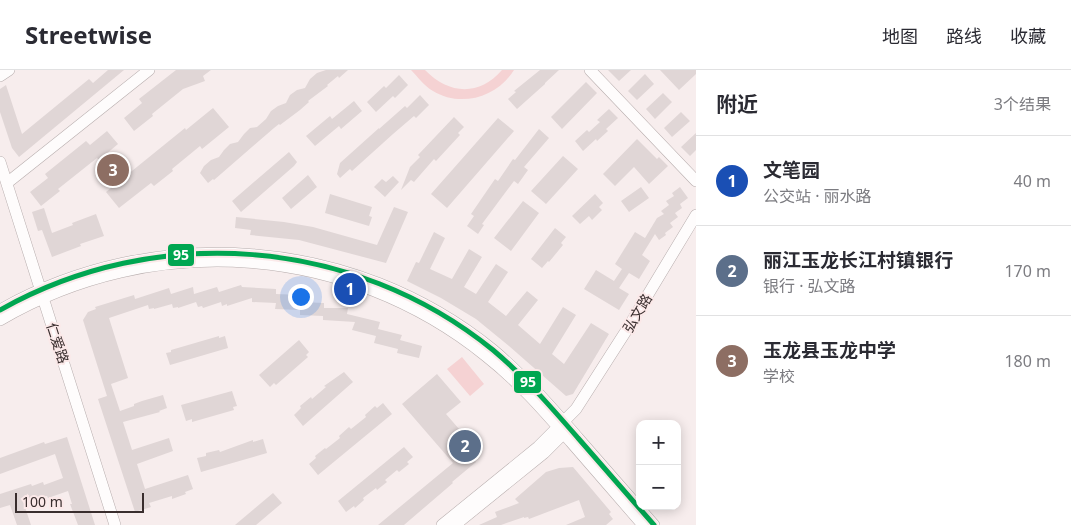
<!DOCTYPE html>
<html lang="zh">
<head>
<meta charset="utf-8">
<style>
  :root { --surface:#fff; --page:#f7f7f7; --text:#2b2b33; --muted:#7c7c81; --line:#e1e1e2; --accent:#2563eb }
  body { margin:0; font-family:"Noto Sans","Noto Sans SC",sans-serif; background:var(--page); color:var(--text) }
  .controls { position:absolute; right:15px; bottom:15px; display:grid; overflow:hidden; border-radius:10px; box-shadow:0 2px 12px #0003 }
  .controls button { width:45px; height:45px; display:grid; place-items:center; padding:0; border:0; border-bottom:1px solid var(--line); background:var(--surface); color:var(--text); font:25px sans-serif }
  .scale { position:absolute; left:15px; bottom:12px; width:129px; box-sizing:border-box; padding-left:5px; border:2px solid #392e2e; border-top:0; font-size:14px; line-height:18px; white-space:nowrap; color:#392e2e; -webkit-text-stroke:4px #fbe9e9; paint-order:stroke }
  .you { position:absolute; left:300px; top:226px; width:18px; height:18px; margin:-12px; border:4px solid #fff; border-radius:50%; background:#1a73e8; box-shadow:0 0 0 8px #1a73e833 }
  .badge { display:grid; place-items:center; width:32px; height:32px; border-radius:50%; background:var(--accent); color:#fff; font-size:16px; font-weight:700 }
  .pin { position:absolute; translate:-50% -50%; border:2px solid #fff; box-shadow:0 1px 5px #0006 }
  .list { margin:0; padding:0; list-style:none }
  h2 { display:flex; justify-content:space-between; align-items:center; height:65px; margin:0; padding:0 20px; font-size:21px }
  h2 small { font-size:16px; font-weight:400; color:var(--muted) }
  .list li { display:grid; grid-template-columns:32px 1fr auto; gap:15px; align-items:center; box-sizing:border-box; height:90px; padding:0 20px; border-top:1px solid var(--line) }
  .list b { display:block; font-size:19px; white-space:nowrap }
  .list p { margin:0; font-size:16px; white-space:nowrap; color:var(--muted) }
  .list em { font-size:16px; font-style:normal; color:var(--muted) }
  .map { position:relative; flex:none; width:696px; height:455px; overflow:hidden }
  header { display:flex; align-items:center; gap:30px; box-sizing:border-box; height:70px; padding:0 25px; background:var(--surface); border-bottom:1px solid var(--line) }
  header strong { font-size:24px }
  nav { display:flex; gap:28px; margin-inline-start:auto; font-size:18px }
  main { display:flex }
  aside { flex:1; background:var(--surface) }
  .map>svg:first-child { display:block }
</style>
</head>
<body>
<header>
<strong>Streetwise</strong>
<nav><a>地图</a><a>路线</a><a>收藏</a></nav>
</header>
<main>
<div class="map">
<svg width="696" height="455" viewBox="0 0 696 455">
  <rect width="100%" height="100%" fill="#f7eded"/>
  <!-- green -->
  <path fill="#f5d2d3" d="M411,0H425C448,24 479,27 502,0H514C497,27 461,38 433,21C424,16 418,7 411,0Z
    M462,287L484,314L470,326L447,299Z"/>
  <!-- building -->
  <path fill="#e0d6d6" d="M108,0H124L19,87L12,78L0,42V19L6,15L22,64L89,9L93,13Z
    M176,0H211L203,6L205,11L183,19L152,44L153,46L134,61L124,48L142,33L139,29Z
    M326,0H348L339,8L338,6L327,15L328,16L308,31L309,32L300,40L280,55L279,54L274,58L214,110L213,109L208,113L200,103L204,96L211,90L219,87L224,80L230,74L238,72L244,64L250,58L257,57L266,49L271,41L278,36L286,33L290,25L297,20L305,18L310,9L317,3Z
    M540,0H559L545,13V14L517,39L508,29L516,22L514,21Z
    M608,0H631L619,11Z
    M660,0H696V4L679,20Z
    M645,4L654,14L637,30L628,21Z
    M399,5L408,15L395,28L393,26L376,42L367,32L384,16L386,18Z
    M586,12L597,23L562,59L551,47Z
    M663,23L672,32L655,49L646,39Z
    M420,25L429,35L416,48L414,46L393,64L352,101L350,99L340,108L337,104L340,93L379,58V59L405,36L407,38Z
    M354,31L362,41L341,59L339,56L315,76L306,66L330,46L332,49Z
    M213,38L229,57L202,79L200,76L172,99L173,101L154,116L151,113L119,138L106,122L185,58L186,60Z
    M609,39L618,48L606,59L608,61L597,71L596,69L583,81L575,71L587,60L589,62L600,52L597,50Z
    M681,42L690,51L672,67L664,58Z
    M454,47L464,57L458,63L460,65L436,91L434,89L414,112L411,110L401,120L410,97L420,87L418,85Z
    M498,48L514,61L447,138L431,124Z
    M539,59L549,68L524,97L528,100L518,114L514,111L499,131L482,154L484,155L478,164L467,156L474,146L471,144L495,109L498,111L513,89L515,90Z
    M107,61L118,74L99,90L97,88L58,119L60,121L41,136L30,122L48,108L45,104L86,71L90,75Z
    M696,63V80L690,86L681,77Z
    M637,69L657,89L659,87L668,96L649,114L634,97L615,116L603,104Z
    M289,82L297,92L294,96L241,142L232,131Z
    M563,86L578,99L546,134L531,121Z
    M308,105L317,117L291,139L282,128Z
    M393,106L399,112L385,127L374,117L382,109L386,112Z
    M641,117L649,128L629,142L621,131Z
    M680,117L688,128L680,134L682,138L675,143L678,147L670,153L673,157L665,163L666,165L659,170L655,164L642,185L650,191L639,209L629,203L619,218L629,224L619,240L584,219L596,200L614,211L622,199L615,194L635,162L645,168L657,148L664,144L661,141L669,135L666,131L674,126L672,123Z
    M330,124L372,137L369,146L372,147L369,156L325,143Z
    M595,124L603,133L599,137L602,140L592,150L589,146L580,154L572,146Z
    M523,131L539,143L511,181L494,168Z
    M394,137L408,142L386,193L299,170L250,165L251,160L235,158L236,147L284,152L313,157L377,175Z
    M44,138L52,163L73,155L72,153L96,144L104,166L80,174L81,176L52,187L42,160L38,161L32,142Z
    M555,158L566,167L561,173L563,175L549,192L548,191L542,198L531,189Z
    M434,162L445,168L430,199L452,209L469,179L482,187L464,217L476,224L496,194L508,202L488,232L506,246L527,221L538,230L518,255L540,274L563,237L576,245L552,284L564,294L591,253L609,264L573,324L566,326L509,276L476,249L441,228L407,211L416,192L419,193Z
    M241,215L242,217L276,219V224L301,225V232L324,233V238H348L347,244L380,252L378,259L402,265L400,270L422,276L419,288L397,283L398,279L374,273L376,266L352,260L355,252L323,250V246L300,245V240L275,239L276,233L252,232V228L227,236V234L222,236L221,232L203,238L202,236L198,237L196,232L178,238V237L173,238L172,234L154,239V238L149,239L148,235L109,248L128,308L111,314L120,341L134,336V334L142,331L163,325L167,338L159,341L160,342L123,352L132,380L169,368L173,381L137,394L145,419L188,405L193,419L185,422L186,424L172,429V426L149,433L151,437L135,442L98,329L107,326L83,250L88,242L96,239L95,237L134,225L135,229L169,218L171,224L193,217L194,224L217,217L219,222Z
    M219,266V268L225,266L228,278L170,295L166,283L171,282V280Z
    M299,270L309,282L306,285L308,287L276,315L274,313L270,317L259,305Z
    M344,302L353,312L303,356L294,345L301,338L300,336L311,327L312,329L326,317L324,316Z
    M437,304L461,332L446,344L480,383L474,389L476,392L452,412L453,413L404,455H378L453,393L402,334Z
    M232,321L237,336L233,337L234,340L192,352V349L186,351L181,335Z
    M383,333L392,344L318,405L309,394L316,388L315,386L325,378L326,379L340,368L339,366L349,357L351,359L366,347L365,345L375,336L377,338Z
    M67,367L95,455H78L70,434H72L68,421L48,428L47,426L36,429L35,427L23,431L31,455H17L10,435L0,438V424L31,414L32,416L43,412L44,415L63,408L55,384L0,404V388L44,372L45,374Z
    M263,369L267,383L201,402L197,388L206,386V383L219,380L220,382L253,370V372Z
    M404,377L413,387L407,392L409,394L399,402L397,400L385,410L387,412L377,420L376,418L363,428L364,430L355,438L354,436L346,442L338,431Z
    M573,397L611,442L609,444L613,449L606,455H566L585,447L579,430L529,449L528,447L524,448V447L501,455H479L497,447L495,442L519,433L515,429L546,402L559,398Z
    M273,423L282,433L256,455H235Z"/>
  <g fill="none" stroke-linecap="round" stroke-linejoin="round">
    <!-- minor casing -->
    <g stroke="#b7adad" stroke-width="12">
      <path id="minor" d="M590,0L696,111
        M0,6L9,0
        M0,92L115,455
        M7,113L149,0
        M0,240C156,152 354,167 493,280C525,307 551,337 578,368C603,397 629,426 654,455
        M0,250C154,160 347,174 486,286C518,311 544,341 571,372C595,400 619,427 643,455
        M442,455L538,377L576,339L626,261L696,145
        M455,455L544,383L568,359"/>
    </g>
    <!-- minor -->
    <use href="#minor" stroke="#fefcfc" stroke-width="11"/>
    <!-- bus-1 casing -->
    <g stroke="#fbe9e9" stroke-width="9">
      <path id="bus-1" d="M0,240C156,152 354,167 493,280C525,307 551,337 578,368C603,397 629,426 654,455"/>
    </g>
    <!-- bus-1 -->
    <use href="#bus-1" stroke="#00a651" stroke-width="5"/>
  </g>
  <g text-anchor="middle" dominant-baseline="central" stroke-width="4" stroke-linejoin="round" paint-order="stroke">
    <!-- street labels -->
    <g font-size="14" fill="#392e2e" stroke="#fbe9e9">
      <text transform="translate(637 243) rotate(-59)">弘文路</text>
      <text transform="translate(58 273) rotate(72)">仁爱路</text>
    </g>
  </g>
  <g stroke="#fbe9e9" stroke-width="2">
    <rect x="167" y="173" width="28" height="24" rx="5" fill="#00a651"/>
    <rect x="513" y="300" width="29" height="24" rx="5" fill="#00a651"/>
  </g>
  <g font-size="14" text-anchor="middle" font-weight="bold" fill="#fff">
    <text x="181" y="190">95</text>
    <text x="528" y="317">95</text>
  </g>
</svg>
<div class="controls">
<button>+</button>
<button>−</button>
</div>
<div class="scale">100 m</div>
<div class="you"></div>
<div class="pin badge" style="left:350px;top:219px;background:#1a4fb4">1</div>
<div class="pin badge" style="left:465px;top:376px;background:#5c6f8a">2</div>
<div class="pin badge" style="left:113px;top:100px;background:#8d6e63">3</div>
</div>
<aside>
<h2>附近<small>3个结果</small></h2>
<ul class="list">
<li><span class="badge" style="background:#1a4fb4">1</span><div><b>文笔园</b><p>公交站 · 丽水路</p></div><em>40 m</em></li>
<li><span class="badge" style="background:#5c6f8a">2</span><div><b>丽江玉龙长江村镇银行</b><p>银行 · 弘文路</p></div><em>170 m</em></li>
<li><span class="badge" style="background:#8d6e63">3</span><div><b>玉龙县玉龙中学</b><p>学校</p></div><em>180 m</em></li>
</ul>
</aside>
</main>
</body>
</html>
